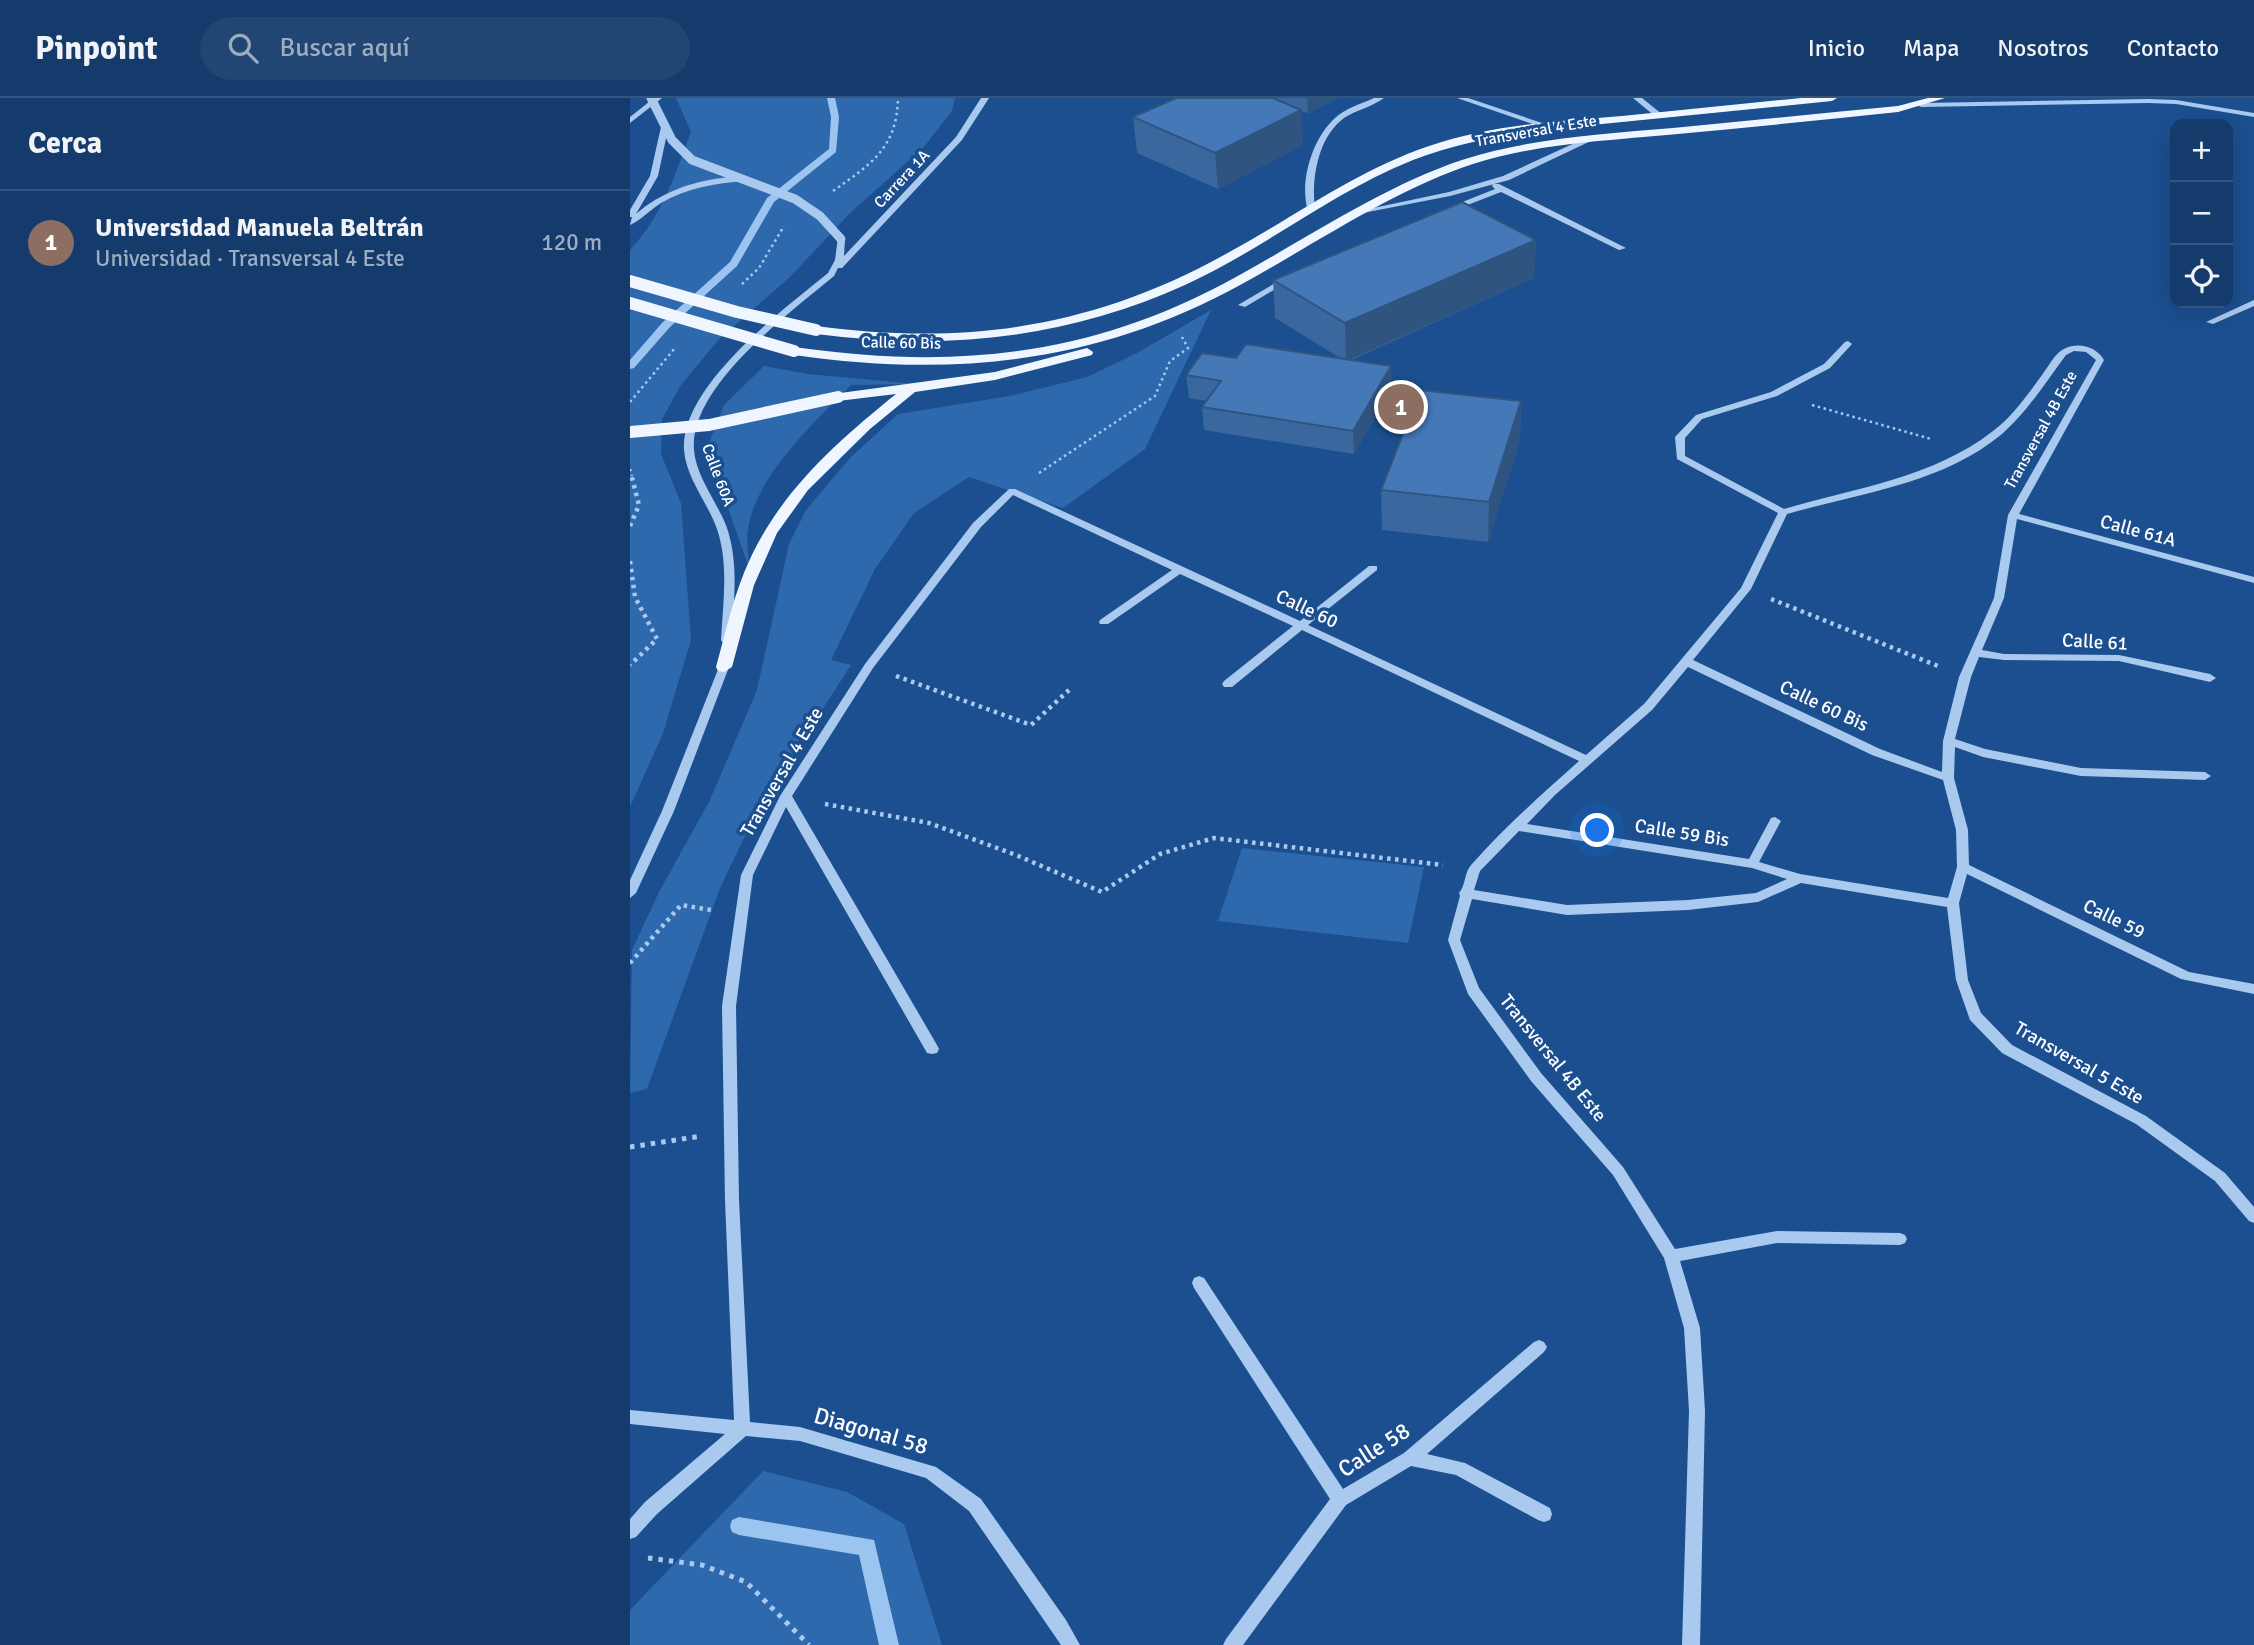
<!DOCTYPE html>
<html lang="es">
<head>
<meta charset="utf-8">
<style>
  :root { --surface:#143b6b; --page:#214673; --text:#f1f3f6; --muted:#9dadc1; --line:#33557e; --accent:#8bbbb9 }
  body { margin:0; font-family:Signika,sans-serif; background:var(--page); color:var(--text) }
  .controls { position:absolute; right:21px; top:21px; display:grid; overflow:hidden; border-radius:14px; box-shadow:0 7px 28px #0002 }
  .controls button { width:63px; height:63px; display:grid; place-items:center; padding:0; border:0; border-bottom:2px solid var(--line); background:var(--surface); color:var(--text); font:35px sans-serif }
  .you { position:absolute; left:968px; top:733px; width:24px; height:24px; margin:-18px; border:5px solid #fff; border-radius:50%; background:#1a73e8; box-shadow:0 0 0 10px #1a73e833 }
  .badge { display:grid; place-items:center; width:46px; height:46px; border-radius:50%; background:var(--accent); color:#fff; font-size:23px; font-weight:700 }
  .pin { position:absolute; translate:-50% -50%; border:4px solid #fff; box-shadow:0 2px 7px #0006 }
  .list { margin:0; padding:0; list-style:none }
  h2 { display:flex; justify-content:space-between; align-items:center; height:91px; margin:0; padding:0 28px; font-size:30px }
  h2 small { font-size:23px; font-weight:400; color:var(--muted) }
  .list li { display:grid; grid-template-columns:46px 1fr auto; gap:21px; align-items:center; box-sizing:border-box; height:105px; padding:0 28px; border-top:2px solid var(--line) }
  .list b { display:block; font-size:26px; white-space:nowrap }
  .list p { margin:0; font-size:23px; white-space:nowrap; color:var(--muted) }
  .list em { font-size:23px; font-style:normal; color:var(--muted) }
  .icon { flex:none; width:38px; height:38px; fill:none; stroke:currentColor; stroke-width:2; stroke-linecap:round; stroke-linejoin:round }
  .map { position:relative; flex:none; width:1624px; height:1547px; overflow:hidden }
  header { display:flex; align-items:center; gap:42px; box-sizing:border-box; height:98px; padding:0 35px; background:var(--surface); border-bottom:2px solid var(--line) }
  header strong { font-size:33px }
  nav { display:flex; gap:38px; margin-inline-start:auto; font-size:24px }
  .search { width:490px; height:63px; background:var(--page); display:flex; align-items:center; gap:18px; box-sizing:border-box; padding:0 24px; border-radius:38px; color:var(--muted); font-size:26px }
  main { display:flex }
  aside { flex:1; background:var(--surface) }
  .map>svg:first-child { display:block }
</style>
</head>
<body>
<header>
<strong>Pinpoint</strong>
<div class="search"><svg class="icon" aria-label="search" viewBox="0 0 24 24"><circle cx="10" cy="10" r="6"/><path d="M15 15l6 6"/></svg>Buscar aquí</div>
<nav><a>Inicio</a><a>Mapa</a><a>Nosotros</a><a>Contacto</a></nav>
</header>
<main>
<aside>
<h2>Cerca<small></small></h2>
<ul class="list">
<li><span class="badge" style="background:#8d6e63">1</span><div><b>Universidad Manuela Beltrán</b><p>Universidad · Transversal 4 Este</p></div><em>120 m</em></li>
</ul>
</aside>
<div class="map">
<svg width="1624" height="1547" viewBox="0 0 1624 1547">
  <rect width="100%" height="100%" fill="#1b4f8f"/>
  <!-- green -->
  <path fill="#2e69ad" d="M46,0H325L322,13L293,50L221,114L160,179L89,241L51,287L32,321L31,356L51,405L61,542L33,635L0,709V152C32,118 45,77 61,34Z
    M581,212L515,351L433,410L339,379L284,415L245,471L201,562L221,567L126,715L90,790L17,991L0,995L2,852L29,794L80,702L127,592L159,446L176,412L221,359L268,316L380,298L457,279L507,255Z
    M134,268L178,276L286,286L221,287C185,324 125,378 118,432C116,444 119,458 119,470L77,350L94,307Z
    M612,750L794,769L778,845L588,823Z
    M133,1373L217,1394L274,1426L312,1547H0V1512Z"/>
  <g fill="none" stroke-linecap="round" stroke-linejoin="round">
    <!-- stream -->
    <path fill="#9cc4f0" fill-rule="evenodd" d="M197,0H205L209,19L206,54L144,104L107,168L40,229L4,270L0,271V262L32,225L100,164L137,100L199,51L201,19Z
      M109,1419L244,1442L269,1547H249L229,1457L109,1437L102,1434L100,1428L102,1422Z"/>
    <!-- path-far2 -->
    <path stroke="#a9c9ee" stroke-width="2.5" stroke-dasharray="2.5 3.5" stroke-linecap="butt" d="M203,93C241,66 267,50 268,0
      M112,186L129,170L154,128
      M0,304L45,250
      M1182,307L1301,341
      M0,371L2,378
      M409,375L525,298L540,263L558,250L552,239"/>
    <!-- path-far1 -->
    <path stroke="#a9c9ee" stroke-width="4.5" stroke-dasharray="3.5 4.5" stroke-linecap="butt" d="M0,428L9,407L1,376
      M0,463L5,499L27,541L0,567
      M1141,501L1308,568
      M266,578L401,627L439,592
      M195,706L299,725L386,757L472,794L530,756L584,740L813,767
      M0,865L51,807L81,812"/>
    <!-- path -->
    <path stroke="#a9c9ee" stroke-width="5" stroke-dasharray="4.5 6" stroke-linecap="butt" d="M0,1049L72,1038
      M18,1460L72,1467L116,1484L179,1547"/>
    <!-- minor -->
    <path fill="#a9c9ee" fill-rule="evenodd" d="M24,0H32L0,25V19Z
      M351,0H359L332,42L212,170H208L204,178C160,215 59,288 64,352C66,379 88,405 97,430C109,466 104,505 101,542L96,545L92,544L91,542C93,505 99,466 87,431C78,405 56,380 54,352C50,288 153,212 198,175L205,162L208,139L215,141L214,158L326,39Z
      M744,0H754C742,9 726,12 714,20C688,39 681,81 685,111L678,113C669,84 682,41 705,20C716,10 731,6 744,0Z
      M827,0H838L921,28L914,30Z
      M1003,0H1012L1033,17L1026,19Z
      M1518,1L1546,2L1624,15V19L1546,6L1518,5L1291,9L1287,7L1291,5Z
      M31,29L38,31L28,78L6,116C30,95 60,84 92,80C101,79 111,77 119,81L115,83C85,85 57,90 31,105C20,112 11,122 0,127L2,119H0V112L20,78Z
      M960,38L967,40L879,82L820,98L733,115L729,113L819,94L873,78Z
      M863,86H869L996,150L989,152L871,94L822,113L815,111L865,91L862,88Z
      M652,181L659,183L615,209L608,207Z
      M1624,202V208L1583,226L1576,224Z
      M1218,243L1222,246L1200,270L1147,298L1072,321L1055,340V358L1154,411C1225,390 1303,380 1363,333C1383,318 1398,296 1412,277C1418,269 1424,257 1432,252C1447,243 1466,248 1474,262L1389,416L1624,479V485L1387,421L1374,500L1352,552L1374,556L1489,557L1580,576L1586,580L1580,584L1489,563L1374,562L1349,559L1341,579L1325,641L1355,651L1451,670L1575,674L1581,678L1575,682L1451,678L1353,659L1325,649L1324,680L1338,732L1339,767L1559,874L1624,886V896L1551,881L1337,776L1329,805L1338,882L1351,915L1382,947L1516,1018L1595,1075L1624,1109V1125L1619,1123L1585,1083L1506,1026L1372,955L1340,922L1326,882L1317,809L1171,785L1128,804L1058,812L937,817L842,801L830,842L849,890L911,975L993,1069L1045,1151L1147,1133L1270,1135L1275,1137L1277,1141L1275,1145L1270,1147L1147,1145L1050,1163L1070,1230L1075,1313L1070,1547H1052L1059,1313L1054,1230L1034,1160L983,1077L901,983L838,896L818,842L830,798L829,795C836,787 834,774 842,766C875,729 912,696 949,663L672,532L602,589H594L592,586L594,583L663,528L550,476L478,526H470L469,524L470,522L542,472L383,397L351,429L243,570L162,698L307,947L309,951L307,955L302,956L297,955L156,709L123,777L106,908L109,1102L120,1324L170,1329L306,1369L351,1401L436,1522L450,1547H431L339,1413L296,1380L170,1343L116,1338L27,1416L6,1439L0,1441V1421L15,1404L95,1336L0,1326V1312L104,1322L95,1102L92,908L111,777L150,698L235,566L343,425L379,391H385L670,523L739,468H747V472L678,527L956,657L1014,606L1111,490L1148,415L1047,361L1045,339L1066,317L1141,294L1194,266L1215,244ZM1444,253L1456,254L1466,262L1378,417L1364,500L1329,579L1313,643L1312,674L1250,651L1063,562L1121,491L1157,416C1229,395 1312,386 1372,336C1397,314 1416,284 1436,257ZM1058,569L1242,657L1313,682L1326,732L1327,769L1318,800L1170,776L1129,764L1151,723L1145,719L1141,720L1119,761L897,726L925,697L1022,612ZM889,733L1122,770L1157,781L1126,795L1058,802L937,807L844,792L850,773Z
      M95,557L100,560L99,569L44,713L6,795L0,800V782L32,713L89,569L90,560Z
      M569,1178L574,1180L713,1391L774,1355L904,1244L909,1242L914,1244L917,1249L914,1254L797,1356L835,1365L920,1410L922,1416L920,1422L914,1424L908,1422L826,1377L781,1368L716,1407L613,1547H593L596,1541L700,1401L564,1190L562,1185L564,1180Z"/>
    <!-- major -->
    <path fill="#f0f6ff" fill-rule="evenodd" d="M1171,0H1207L1202,3L902,33C861,39 822,47 783,62C702,94 634,151 555,187C436,241 314,253 186,236L180,232L186,228C334,248 462,230 594,157C663,120 725,73 799,48C861,27 928,23 992,18C1052,12 1111,6 1171,0Z
      M1298,0H1315L1268,14C1191,22 1114,30 1037,37C972,43 906,46 843,66C767,90 683,147 612,186C469,265 324,280 164,257L158,253L164,249C326,272 461,259 606,179C677,140 756,87 832,62C900,40 972,36 1043,30C1118,23 1193,15 1268,8Z
      M457,250L463,254L462,257L365,282L285,294L240,331L178,392L147,435L124,487L102,569L94,574L88,573L86,569C96,533 104,495 120,461C152,392 208,343 266,296L208,303L203,302V296L365,274Z"/>
    <!-- minor-bridge -->
    <path stroke="#a9c9ee" stroke-width="9" d="M21,0L42,42L62,62L165,101L190,118L211,141"/>
    <!-- major-bridge -->
    <path stroke="#f0f6ff" stroke-width="12" d="M0,183L107,214L186,232
      M0,205L164,253
      M0,334L79,327L208,299"/>
  </g>
  <!-- wall -->
  <path fill="#3a679d" d="M546,0H709L678,15L671,13L673,47L588,91L507,55L503,19Z
    M906,142L904,180L721,262L762,290L724,356L574,332L572,309L577,303L559,300L556,277L606,260H710L645,220L643,182Z
    M891,303L890,342L858,444L752,432L751,392Z"/>
  <!-- shaded-wall -->
  <path fill="#305480" d="M677,0H709L678,15Z
    M671,12L673,47L588,91L585,55Z
    M906,142L904,180L716,263L715,225Z
    M761,268L762,290L724,356L723,333Z
    M891,303L890,342L858,444L859,404Z"/>
  <!-- building -->
  <path fill="#4478b7" stroke="#305480" stroke-width="2" d="M546,0H643L671,12L585,55L503,19Z
    M832,104L906,142L715,225L643,182Z
    M616,246L761,268L723,333L572,309L591,283L556,277L572,255L606,260Z
    M790,292L891,303L859,404L751,392Z"/>
  <g text-anchor="middle" dominant-baseline="central" stroke-width="7" stroke-linejoin="round" paint-order="stroke">
    <!-- far-street labels -->
    <g font-size="16" fill="#fff" stroke="#1b4f8f">
      <text transform="translate(906 33) rotate(-10)">Transversal 4 Este</text>
      <text transform="translate(272 81) rotate(-47)">Carrera 1A</text>
      <text transform="translate(271 245) rotate(1)">Calle 60 Bis</text>
      <text transform="translate(1411 332) rotate(-61)">Transversal 4B Este</text>
      <text transform="translate(88 377) rotate(69)">Calle 60A</text>
    </g>
    <!-- street labels -->
    <g font-size="19" fill="#fff" stroke="#1b4f8f">
      <text transform="translate(1508 433) rotate(15)">Calle 61A</text>
      <text transform="translate(677 511) rotate(25)">Calle 60</text>
      <text transform="translate(1465 544) rotate(3)">Calle 61</text>
      <text transform="translate(1194 608) rotate(25)">Calle 60 Bis</text>
      <text transform="translate(152 674) rotate(-60)">Transversal 4 Este</text>
      <text transform="translate(1052 735) rotate(9)">Calle 59 Bis</text>
      <text transform="translate(1484 821) rotate(26)">Calle 59</text>
      <text transform="translate(923 960) rotate(51)">Transversal 4B Este</text>
      <text transform="translate(1449 965) rotate(30)">Transversal 5 Este</text>
    </g>
    <!-- near-street labels -->
    <g font-size="23" fill="#fff" stroke="#1b4f8f">
      <text transform="translate(241 1333) rotate(16)">Diagonal 58</text>
      <text transform="translate(744 1352) rotate(-33)">Calle 58</text>
    </g>
  </g>
</svg>
<div class="controls">
<button>+</button>
<button>−</button>
<button><svg class="icon" aria-label="locate" viewBox="0 0 24 24"><circle cx="12" cy="12" r="6"/><path d="M12 2v4M12 18v4M2 12h4M18 12h4"/></svg></button>
</div>
<div class="you"></div>
<div class="pin badge" style="left:771px;top:309px;background:#8d6e63">1</div>
</div>
</main>
</body>
</html>
